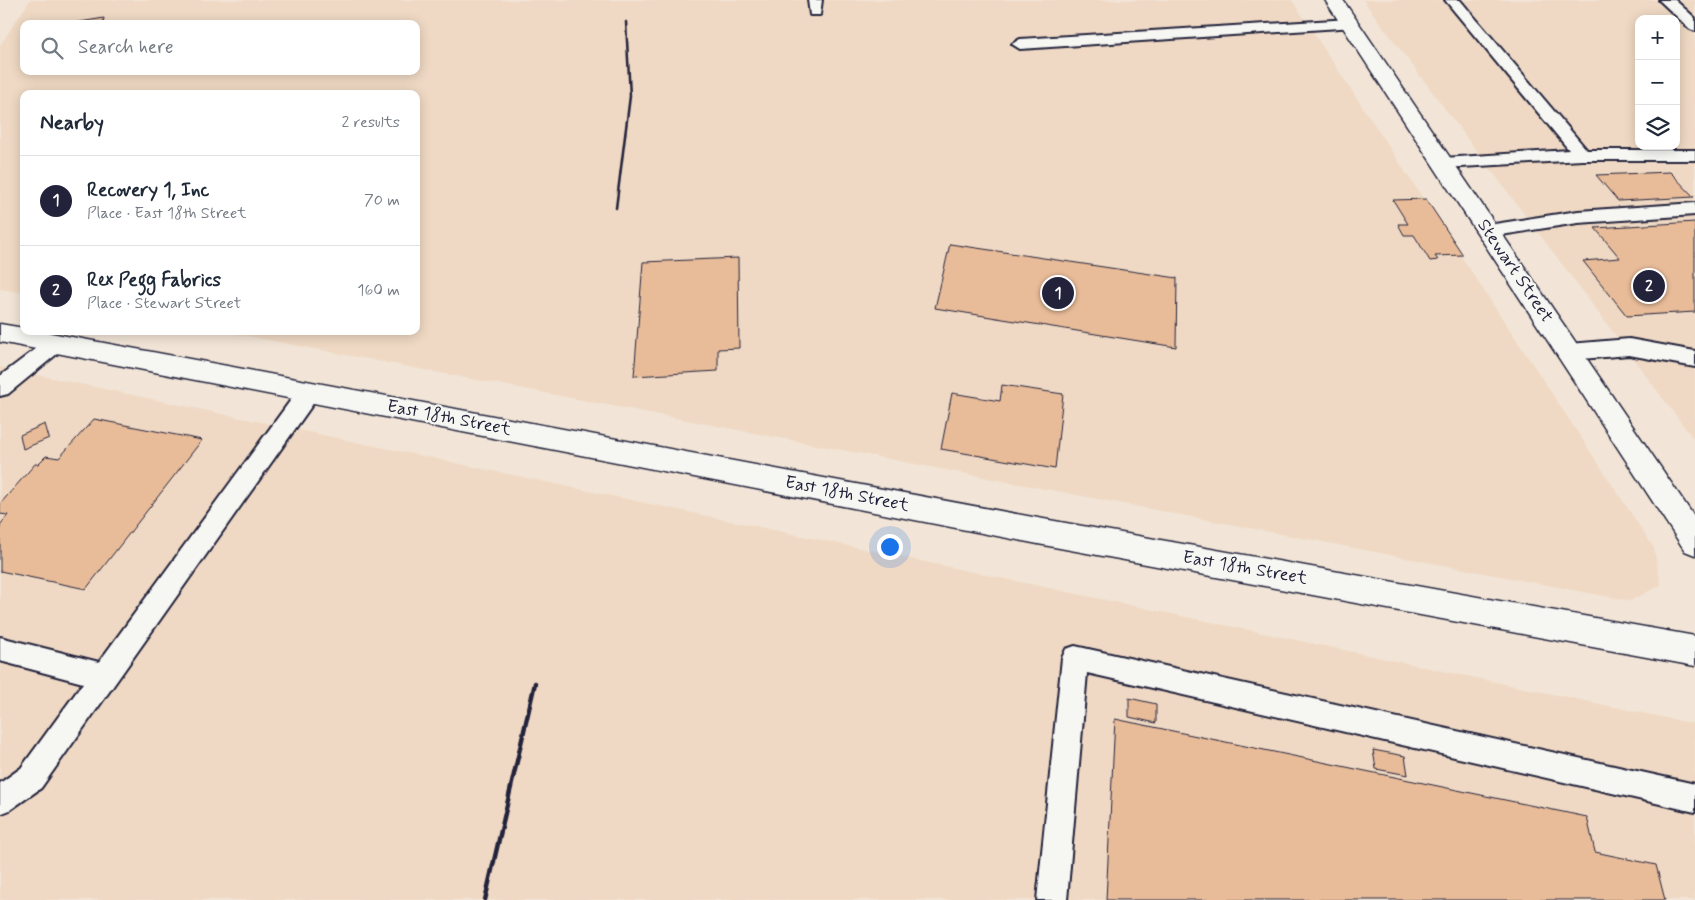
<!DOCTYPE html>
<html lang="en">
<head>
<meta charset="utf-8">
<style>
  :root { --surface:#fff; --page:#f2f2f3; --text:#1f2937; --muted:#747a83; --line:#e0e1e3; --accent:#22223b }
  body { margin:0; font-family:Mynerve,sans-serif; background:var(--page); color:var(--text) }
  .controls { position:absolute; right:15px; top:15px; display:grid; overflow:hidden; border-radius:10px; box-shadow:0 2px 12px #0003 }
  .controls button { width:45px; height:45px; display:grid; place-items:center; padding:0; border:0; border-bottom:1px solid var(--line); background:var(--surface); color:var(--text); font:25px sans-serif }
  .you { position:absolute; left:889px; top:546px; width:18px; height:18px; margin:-12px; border:4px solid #fff; border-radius:50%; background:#1a73e8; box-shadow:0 0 0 8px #1a73e833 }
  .badge { display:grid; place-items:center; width:32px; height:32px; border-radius:50%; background:var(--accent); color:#fff; font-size:16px; font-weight:700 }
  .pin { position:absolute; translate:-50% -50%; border:2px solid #fff; box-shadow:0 1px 5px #0006 }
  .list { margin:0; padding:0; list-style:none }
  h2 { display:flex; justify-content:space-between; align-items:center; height:65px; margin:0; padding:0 20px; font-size:21px }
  h2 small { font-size:16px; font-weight:400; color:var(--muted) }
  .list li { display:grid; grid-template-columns:32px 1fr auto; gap:15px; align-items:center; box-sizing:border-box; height:90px; padding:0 20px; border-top:1px solid var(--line) }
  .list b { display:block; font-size:19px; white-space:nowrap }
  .list p { margin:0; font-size:16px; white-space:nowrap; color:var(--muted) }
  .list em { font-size:16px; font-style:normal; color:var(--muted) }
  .icon { flex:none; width:28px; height:28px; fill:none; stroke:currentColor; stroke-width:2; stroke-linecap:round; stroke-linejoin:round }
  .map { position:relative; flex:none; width:1695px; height:900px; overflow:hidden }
  .search { position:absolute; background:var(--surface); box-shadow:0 2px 12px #0003; left:20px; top:20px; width:400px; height:55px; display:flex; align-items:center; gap:12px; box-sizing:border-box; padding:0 18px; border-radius:10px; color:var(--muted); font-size:19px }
  .panel { position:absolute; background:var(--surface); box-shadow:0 2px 12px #0003; left:20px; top:90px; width:400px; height:245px; border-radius:10px }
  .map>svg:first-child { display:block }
</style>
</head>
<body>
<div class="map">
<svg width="1695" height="900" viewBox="0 0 1695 900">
  <rect width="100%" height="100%" fill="#f2e5d7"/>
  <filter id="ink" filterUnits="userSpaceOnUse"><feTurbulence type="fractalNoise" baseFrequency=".02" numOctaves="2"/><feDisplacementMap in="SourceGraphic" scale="10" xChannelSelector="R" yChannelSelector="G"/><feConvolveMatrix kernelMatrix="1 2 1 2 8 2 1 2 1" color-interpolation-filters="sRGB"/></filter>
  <g filter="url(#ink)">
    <!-- built -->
    <path fill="#efd9c4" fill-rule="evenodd" d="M30,0H1292L1654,548L1661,585L1630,601L221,331H416V94H24V293L0,289V45ZM24,24H416V71H24Z
      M1363,0H1695V441ZM1639,19H1676V146H1639Z
      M0,367L1695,724V900H0Z"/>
    <!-- building -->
    <path fill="#e9bc99" stroke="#22223b" d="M104,18L103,24H68Z
      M1670,172L1694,197L1618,201L1596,175Z
      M1426,199L1463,255L1435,256L1438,260L1430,261L1414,235H1404L1398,224H1408L1393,200Z
      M1695,222V312L1627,316L1583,261L1620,258L1595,228Z
      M950,244L1177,278L1176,347L935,308Z
      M738,258L739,348L718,349V371L634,376L643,262Z
      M1002,385L1063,394L1055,469L941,449L952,393L1000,401Z
      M94,419L202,440L86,589L0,571V525L8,515L0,514V504L35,464H38L46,456L59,458Z
      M45,424L49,438L23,449L20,435Z
      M1129,698L1156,704V723L1129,717Z
      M1115,719L1587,817L1595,852L1656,865L1665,900H1106Z
      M1373,750L1405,756L1408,775L1376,769Z"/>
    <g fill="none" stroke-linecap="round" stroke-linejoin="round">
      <!-- lane casing -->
      <g stroke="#22223b" stroke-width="4">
        <path id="lane" d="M808,0H822L820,15H810Z
          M1445,0H1460L1587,150H1695V160H1582L1443,168L1437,167L1434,163L1437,159L1443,158L1569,150Z
          M1659,0H1675L1695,18V31L1690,29Z
          M1350,19L1355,21L1358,24L1355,27L1020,49L1012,44L1020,39Z
          M1695,203V215L1578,223L1488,237L1481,235L1479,231L1481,227L1488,225L1578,211Z
          M56,336L63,339L66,344L63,349L8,394L0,396V376L49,339Z
          M1629,339L1695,351V367L1629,355L1569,360L1562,357L1559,352L1562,347L1569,344Z
          M309,384L317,386L320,392L317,398L41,788L10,810L0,814V783L21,768L83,683L0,661V637L99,662L301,386Z
          M1075,646L1695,784V812L1087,673L1067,900H1037L1062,658L1066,649Z"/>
      </g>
      <!-- street casing -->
      <g stroke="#22223b" stroke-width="3">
        <path id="street" d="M1325,0H1343L1695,518V555L1685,551Z
          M0,324L24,328V331H40L1038,518L1695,636V666L1038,544L0,342Z"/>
      </g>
      <!-- lane -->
      <use href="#lane" fill="#f6f6f2" fill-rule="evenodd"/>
      <!-- street -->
      <use href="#street" fill="#f6f6f2" fill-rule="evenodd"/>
      <!-- rail-far1 -->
      <path stroke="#22223b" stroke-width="2.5" d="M616,208L630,96L626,22"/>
      <!-- rail -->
      <path stroke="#22223b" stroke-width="4.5" d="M485,900L535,683"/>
    </g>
  </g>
  <g text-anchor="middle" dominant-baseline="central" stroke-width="4.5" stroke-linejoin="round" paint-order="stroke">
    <!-- street labels -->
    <g font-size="18" fill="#22223b" stroke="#f6f6f2">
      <text transform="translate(1515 271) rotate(56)">Stewart Street</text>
      <text transform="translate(449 418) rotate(11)">East 18th Street</text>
      <text transform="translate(847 494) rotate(11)">East 18th Street</text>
      <text transform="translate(1245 568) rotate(10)">East 18th Street</text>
    </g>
  </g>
</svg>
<div class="controls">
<button>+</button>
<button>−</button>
<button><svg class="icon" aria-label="layers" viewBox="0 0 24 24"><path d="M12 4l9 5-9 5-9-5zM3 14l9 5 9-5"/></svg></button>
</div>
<div class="you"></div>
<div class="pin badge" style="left:1058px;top:293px">1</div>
<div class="pin badge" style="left:1649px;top:286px">2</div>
<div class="search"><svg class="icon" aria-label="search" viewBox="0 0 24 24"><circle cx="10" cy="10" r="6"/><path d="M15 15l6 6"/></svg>Search here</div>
<section class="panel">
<h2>Nearby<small>2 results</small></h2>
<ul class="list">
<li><span class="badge">1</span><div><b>Recovery 1, Inc</b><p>Place · East 18th Street</p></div><em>70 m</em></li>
<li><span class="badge">2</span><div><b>Rex Pegg Fabrics</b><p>Place · Stewart Street</p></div><em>160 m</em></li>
</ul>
</section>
</div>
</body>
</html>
